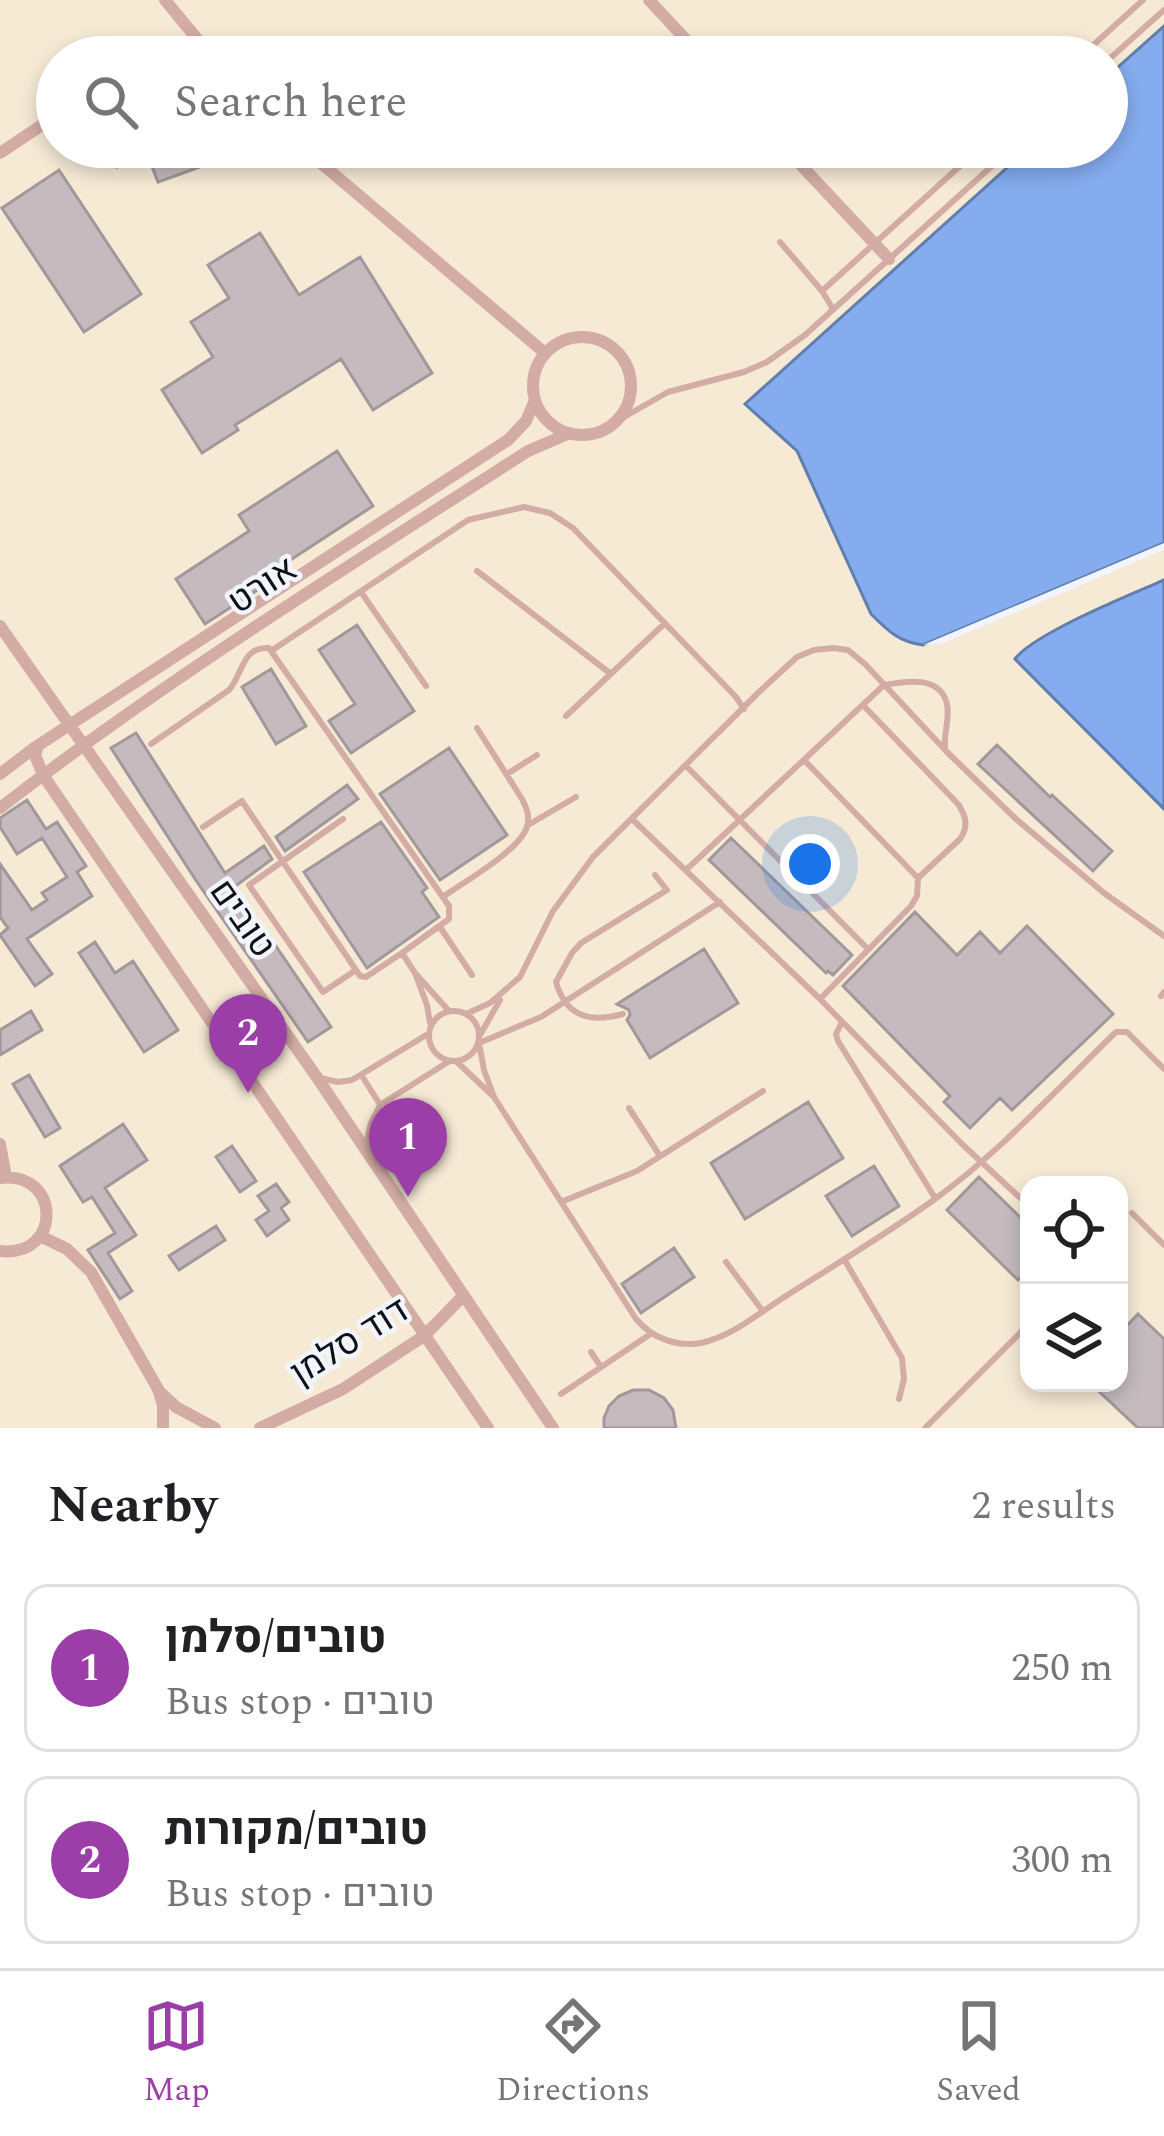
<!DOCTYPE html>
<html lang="en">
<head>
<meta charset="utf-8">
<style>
  :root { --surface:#fff; --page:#f6f6f6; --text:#202124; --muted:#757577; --line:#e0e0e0; --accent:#9b3ea7 }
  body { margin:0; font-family:Spectral,Heebo,serif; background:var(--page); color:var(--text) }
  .controls { position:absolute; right:36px; bottom:36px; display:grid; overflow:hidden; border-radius:24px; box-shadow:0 6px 18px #0003 }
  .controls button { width:108px; height:108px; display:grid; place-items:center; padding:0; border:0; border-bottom:3px solid var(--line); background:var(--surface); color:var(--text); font:60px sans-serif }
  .you { position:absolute; left:810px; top:864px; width:42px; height:42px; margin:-30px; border:9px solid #fff; border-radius:50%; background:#1a73e8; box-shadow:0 0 0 18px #1a73e833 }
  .badge { display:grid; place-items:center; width:78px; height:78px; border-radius:50%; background:var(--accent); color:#fff; font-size:39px; font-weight:700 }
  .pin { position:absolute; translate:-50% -99px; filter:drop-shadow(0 3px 6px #0008) }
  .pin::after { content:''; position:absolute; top:63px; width:42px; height:36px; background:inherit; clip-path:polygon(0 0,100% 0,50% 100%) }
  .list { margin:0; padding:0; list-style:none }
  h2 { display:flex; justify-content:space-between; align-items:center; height:156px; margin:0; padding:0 48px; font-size:51px }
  h2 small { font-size:39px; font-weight:400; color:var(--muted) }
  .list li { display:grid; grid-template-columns:78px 1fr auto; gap:36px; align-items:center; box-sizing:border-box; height:168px; margin:0 24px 24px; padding:0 24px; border:3px solid var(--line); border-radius:24px }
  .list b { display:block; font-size:45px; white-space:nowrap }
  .list p { margin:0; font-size:39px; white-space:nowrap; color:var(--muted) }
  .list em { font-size:39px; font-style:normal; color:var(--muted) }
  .icon { flex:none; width:66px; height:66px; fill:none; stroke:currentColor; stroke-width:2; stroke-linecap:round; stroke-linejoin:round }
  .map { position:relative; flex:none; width:1164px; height:1428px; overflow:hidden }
  .search { position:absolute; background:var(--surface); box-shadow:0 6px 18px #0003; left:36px; right:36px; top:36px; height:132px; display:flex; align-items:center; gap:30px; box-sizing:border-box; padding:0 42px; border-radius:66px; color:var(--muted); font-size:45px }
  .sheet { height:540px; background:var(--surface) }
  nav { display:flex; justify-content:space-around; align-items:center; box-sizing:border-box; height:168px; border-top:3px solid var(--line); background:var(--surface); font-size:33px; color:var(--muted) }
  nav a { display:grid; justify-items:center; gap:6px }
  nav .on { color:var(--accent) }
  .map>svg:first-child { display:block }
</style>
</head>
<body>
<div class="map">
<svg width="1164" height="1428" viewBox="0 0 1164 1428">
  <rect width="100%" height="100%" fill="#f2f5fe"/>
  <!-- industrial -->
  <path fill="#f6ead5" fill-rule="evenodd" d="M0,0H1164V26L1107,77V57H57V147H1030L746,404L797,451L871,614L924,645L1164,543V580L1113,601L1032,644L1015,659L1164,809V1428H0ZM1029,1185H1119V1383H1029Z"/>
  <!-- water -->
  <path fill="#84acee" stroke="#617ead" stroke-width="3" d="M1164,26V543L923,645C899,642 888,631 871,614L797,451L745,404L1030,147H1107V77Z
    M1164,580V809L1015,659C1033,634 1131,594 1164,580Z"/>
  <!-- pier -->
  <path fill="#f2f5fe" d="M1164,543V550L943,643L923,645Z"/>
  <!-- building -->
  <path fill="#c5bbbe" stroke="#a2989b" stroke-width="3" d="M110,147H198L205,165L158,182L148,156L117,167Z
    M59,170L141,294L84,332L2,208Z
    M260,233L299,295L360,257L432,373L373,410L341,359L235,425L238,430L202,453L162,390L213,357L191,322L229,298L208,265Z
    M337,451L373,506L269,574L273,580L205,624L176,579L249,531L239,515Z
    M357,625L414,711L351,753L329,721L355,704L319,650Z
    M271,669L306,726L276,744L242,687Z
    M136,733L225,873L264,846L272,859L230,890L264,939L269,936L331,1027L308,1042L195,879L111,748Z
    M997,745L1050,797L1052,795L1112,851L1093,871L978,764Z
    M449,748L507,835L440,880L380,794Z
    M347,785L358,799L285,851L276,837Z
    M27,800L46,829L57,822L86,866L77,872L92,896L27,939L52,974L35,986L0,935L8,928L0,917V864L32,910L47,900L42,893L67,877L42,838L17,854L0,827V818Z
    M381,822L427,888L422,892L439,917L367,968L304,872Z
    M731,838L852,955L833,975L828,971L826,973L709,860Z
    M915,912L957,955L980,932L1000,953L1027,926L1113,1014L1012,1110L1000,1098L970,1128L944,1102L950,1096L843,986Z
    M95,942L115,973L133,961L178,1030L144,1052L79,953Z
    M704,949L738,1003L650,1058L627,1020L630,1015L629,1010L617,1004Z
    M31,1011L42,1030L0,1055V1030Z
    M29,1075L60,1128L45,1137L13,1084Z
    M808,1102L843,1158L745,1219L711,1163Z
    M123,1124L147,1160L105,1188L136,1235L108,1253L132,1291L120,1299L88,1250L115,1233L92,1197L83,1202L60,1166Z
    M232,1146L256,1181L240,1192L216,1157Z
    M874,1166L899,1206L852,1236L826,1196Z
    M979,1177L1029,1226V1269L1018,1280L947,1210Z
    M276,1184L289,1202L281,1208L289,1220L267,1236L256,1220L269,1211L258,1196Z
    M216,1226L225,1240L179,1270L169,1256Z
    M674,1248L694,1277L641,1313L622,1284Z
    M1138,1314L1164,1339V1428H1138L1090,1383H1119V1334Z
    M633,1390H649L664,1398L673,1410L676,1428H604V1418L609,1406L619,1396Z"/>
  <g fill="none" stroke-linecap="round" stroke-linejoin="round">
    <!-- lane -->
    <path stroke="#d3aca6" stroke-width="6" d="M1080,57L1143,0
      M1107,61L1164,10
      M780,242L822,291L833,309
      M822,291L981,147
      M617,421L668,392L744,372L767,362L805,335L1013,147
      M477,571L611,674
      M361,592L426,686
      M271,651L468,520L524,507L550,513L573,528L736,697L744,709
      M863,705L958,804C966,816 969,826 960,839L918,878
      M566,716L665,623
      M151,744L229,690C243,674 242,646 269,648L449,906V919L402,953L415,973
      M804,760L918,878L917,896L911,906L820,999
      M686,766L868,949
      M507,774L537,755
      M343,819L249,885L323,992L356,970
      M632,819L820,999L963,1145L1029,1206
      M528,825L576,797
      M203,827L242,801L360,976L366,977L402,953
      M687,869L884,685C906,681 940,675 947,704C950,718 944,732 945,746
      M443,897C465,881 519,851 527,827C530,816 527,809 522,799L477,728
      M440,927L472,975
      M1161,996L1164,992
      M429 1036a25 25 0 1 1 50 0a25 25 0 1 1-50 0Z
      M466,1014L490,1003L520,977L553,911L593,857L760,691L797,657L814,650L833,648L848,650L865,664L947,752L1016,819L1104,893L1164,936
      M623,1014C590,1023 566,1017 556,982L572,953L581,943L667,890L655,875
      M842,1022L836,1034L838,1041L935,1198
      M430,1023L427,1005L415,973L449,1011
      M480,1035L500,1000
      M457,1062L494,1097L484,1070L479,1043L541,1017L720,902
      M362,1076L379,1103
      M320,1078L338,1082L352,1080L428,1034
      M494,1097L636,1319C652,1338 676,1347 701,1343C734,1336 761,1311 789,1294C838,1263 888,1233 935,1199C1001,1151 1058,1088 1116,1032H1127L1164,1069
      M629,1108L660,1156
      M366,1146L371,1123L380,1105L448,1062
      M561,1202L637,1171L763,1091
      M1132,1213L1164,1245
      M844,1259L902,1358L904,1379L899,1399
      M726,1262L762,1310
      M1029,1288V1287
      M591,1352L601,1367
      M561,1394L652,1333
      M925,1428L1029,1324"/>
    <!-- street -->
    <path stroke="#d3aca6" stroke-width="12" d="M165,0L212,57
      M649,0L702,57
      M154,57L160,53
      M302,147L545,353
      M784,147L889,259
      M0,153L57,115
      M533 386a49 49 0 1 1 98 0a49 49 0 1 1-98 0Z
      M0,626L316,1076L553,1428
      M38,746L35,755L43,775L488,1428
      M0,774L34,748L508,440L526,421L535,400
      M0,808C168,678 349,566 528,451L570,433
      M0,1144L6,1177
      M0,1178C61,1170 63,1258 0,1251
      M40,1236L67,1249L91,1272L158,1389L163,1405V1428
      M161,1393L176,1407L215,1428
      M260,1428L343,1389L424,1336L464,1295"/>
  </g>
  <g text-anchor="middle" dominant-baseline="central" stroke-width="9" stroke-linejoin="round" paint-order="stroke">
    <!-- street labels -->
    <g font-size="36" fill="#101114" stroke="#f2f5fe">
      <text transform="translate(263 586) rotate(-33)">אורט</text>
      <text transform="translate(242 919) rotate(55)">טובים</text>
      <text transform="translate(350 1342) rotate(-32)">דוד סלמן</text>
    </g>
  </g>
</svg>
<div class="controls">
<button><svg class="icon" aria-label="locate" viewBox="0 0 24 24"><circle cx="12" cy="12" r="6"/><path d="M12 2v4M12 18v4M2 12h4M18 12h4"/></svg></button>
<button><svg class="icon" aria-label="layers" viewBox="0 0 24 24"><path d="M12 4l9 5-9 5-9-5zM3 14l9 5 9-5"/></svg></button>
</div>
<div class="you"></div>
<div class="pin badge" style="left:408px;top:1197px">1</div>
<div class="pin badge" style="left:248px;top:1093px">2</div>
<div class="search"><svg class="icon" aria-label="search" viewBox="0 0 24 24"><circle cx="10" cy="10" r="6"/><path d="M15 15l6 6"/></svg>Search here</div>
</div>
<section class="sheet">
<h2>Nearby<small>2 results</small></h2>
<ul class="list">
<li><span class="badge">1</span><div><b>טובים/סלמן</b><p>Bus stop · טובים</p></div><em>250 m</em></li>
<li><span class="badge">2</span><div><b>טובים/מקורות</b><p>Bus stop · טובים</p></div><em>300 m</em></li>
</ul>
</section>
<nav>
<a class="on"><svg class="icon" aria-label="map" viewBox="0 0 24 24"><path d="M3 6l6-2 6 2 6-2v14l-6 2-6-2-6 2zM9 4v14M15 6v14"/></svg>Map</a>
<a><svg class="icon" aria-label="directions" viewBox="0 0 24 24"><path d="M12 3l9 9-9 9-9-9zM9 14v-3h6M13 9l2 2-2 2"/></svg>Directions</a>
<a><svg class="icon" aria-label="saved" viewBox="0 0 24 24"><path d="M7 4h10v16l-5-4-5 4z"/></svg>Saved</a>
</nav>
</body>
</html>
